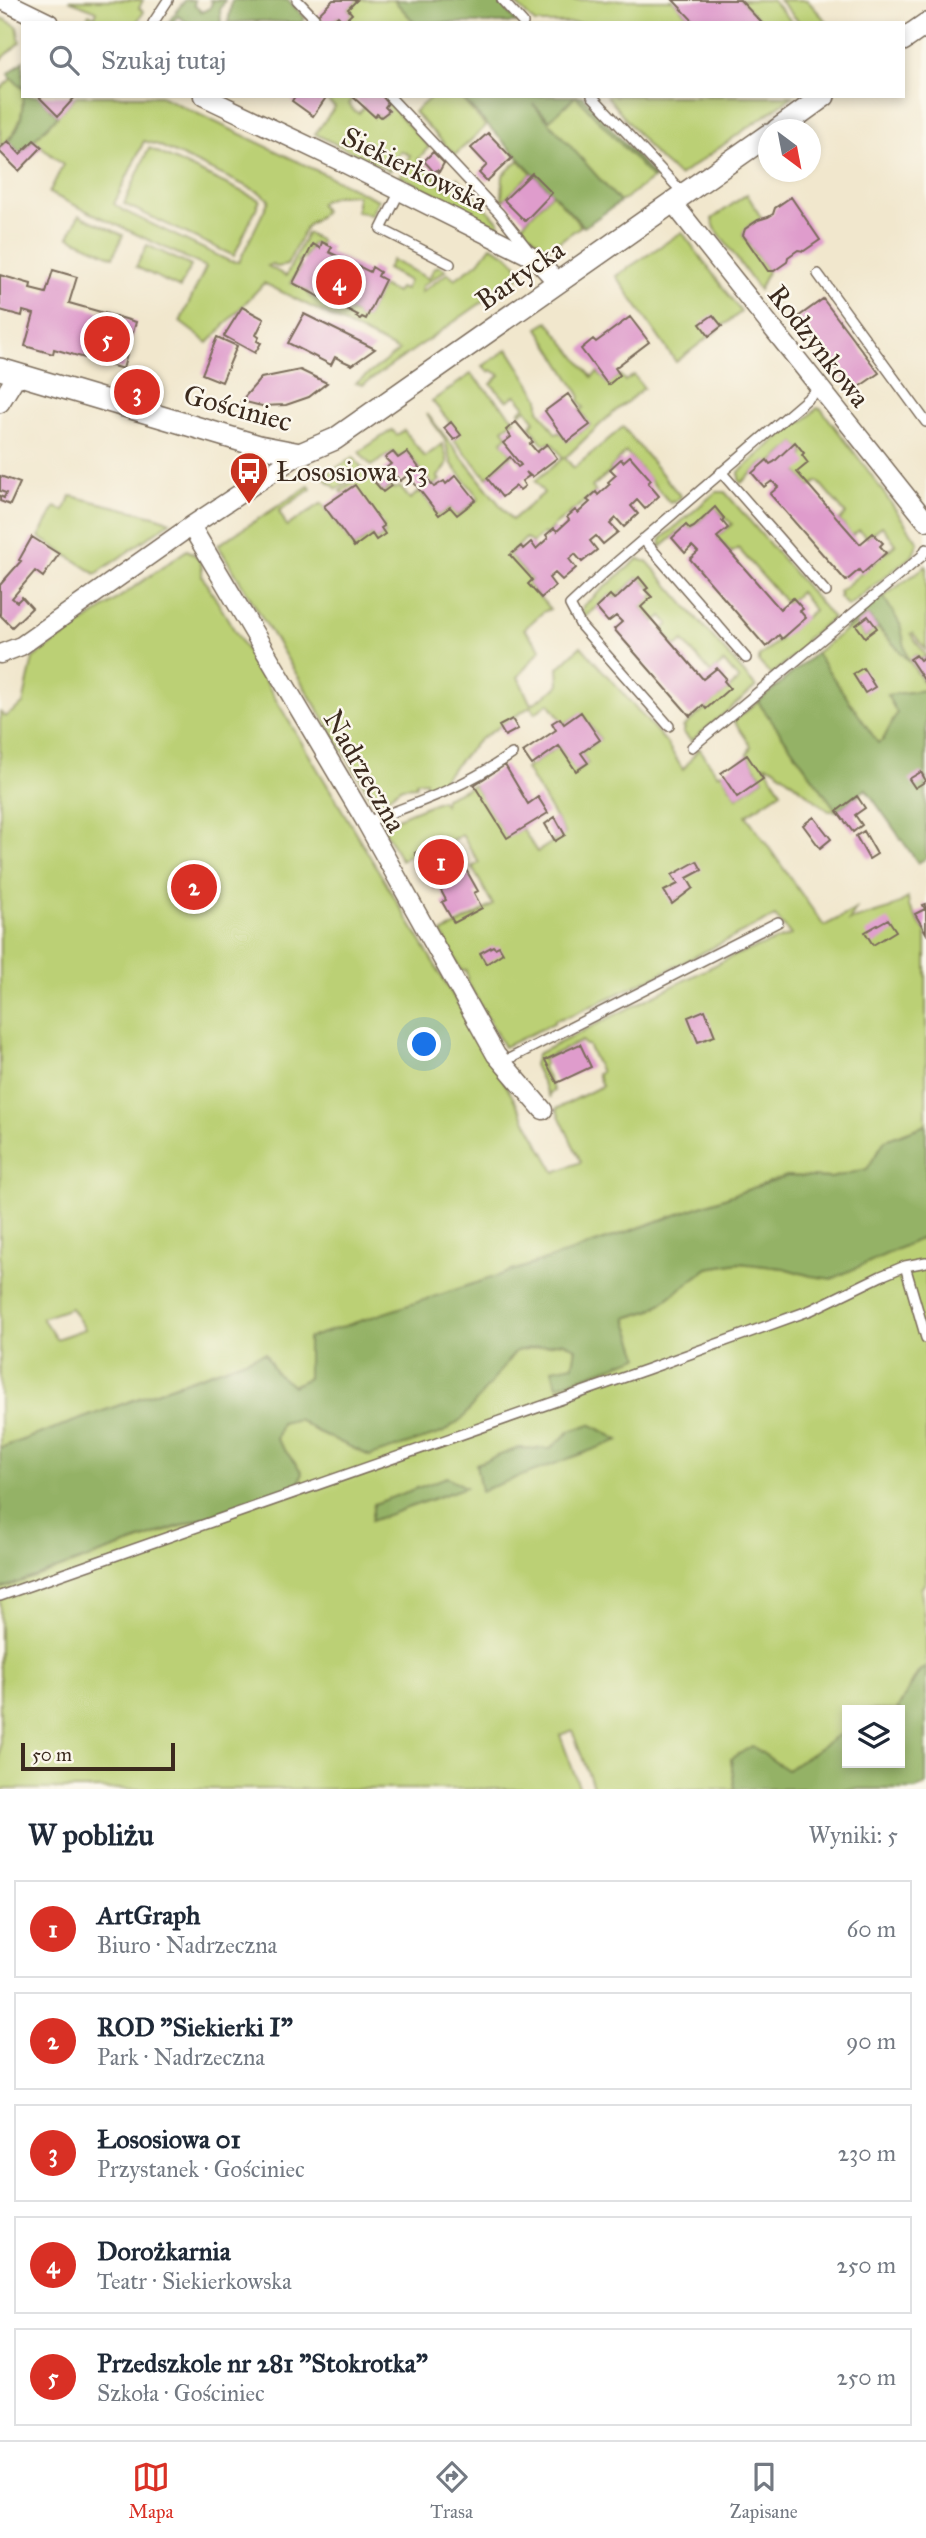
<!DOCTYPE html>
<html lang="pl">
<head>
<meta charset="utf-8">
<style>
  :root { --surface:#fff; --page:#f2f2f3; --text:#1f2937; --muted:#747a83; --line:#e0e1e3; --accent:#d93025 }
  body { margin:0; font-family:"IM FELL Great Primer",serif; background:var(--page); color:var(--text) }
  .controls { position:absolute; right:21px; bottom:21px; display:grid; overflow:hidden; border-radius:0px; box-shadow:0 4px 10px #0003 }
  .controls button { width:63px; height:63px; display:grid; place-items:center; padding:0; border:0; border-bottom:2px solid var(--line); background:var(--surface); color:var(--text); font:35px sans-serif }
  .compass { position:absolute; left:758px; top:119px; width:63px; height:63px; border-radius:50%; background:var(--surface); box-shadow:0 4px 10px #0003; rotate:148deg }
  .scale { position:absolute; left:21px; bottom:18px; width:154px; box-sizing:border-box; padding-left:7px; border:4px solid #3b2a1e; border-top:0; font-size:19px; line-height:24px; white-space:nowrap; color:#3b2a1e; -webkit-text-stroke:5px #fbf7ec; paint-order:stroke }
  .you { position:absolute; left:425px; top:1045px; width:24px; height:24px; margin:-18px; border:5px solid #fff; border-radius:50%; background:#1a73e8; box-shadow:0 0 0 10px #1a73e833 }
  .badge { display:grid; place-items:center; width:46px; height:46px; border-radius:50%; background:var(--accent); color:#fff; font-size:23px; font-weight:700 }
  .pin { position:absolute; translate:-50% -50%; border:4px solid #fff; box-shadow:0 2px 7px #0006 }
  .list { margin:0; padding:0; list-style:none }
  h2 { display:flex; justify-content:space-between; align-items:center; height:91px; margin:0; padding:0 28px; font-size:30px }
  h2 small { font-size:23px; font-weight:400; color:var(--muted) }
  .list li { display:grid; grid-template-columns:46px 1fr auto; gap:21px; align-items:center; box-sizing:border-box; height:98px; margin:0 14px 14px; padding:0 14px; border:2px solid var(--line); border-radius:0px }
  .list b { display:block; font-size:26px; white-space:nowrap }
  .list p { margin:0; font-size:23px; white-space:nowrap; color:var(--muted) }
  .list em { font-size:23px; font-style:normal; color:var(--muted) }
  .icon { flex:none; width:38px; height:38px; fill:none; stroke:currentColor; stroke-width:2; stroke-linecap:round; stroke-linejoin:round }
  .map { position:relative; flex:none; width:926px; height:1789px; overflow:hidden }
  .search { position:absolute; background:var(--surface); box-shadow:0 4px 10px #0003; left:21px; right:21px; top:21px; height:77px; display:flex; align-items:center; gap:18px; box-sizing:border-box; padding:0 24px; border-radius:0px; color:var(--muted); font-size:26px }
  .sheet { height:651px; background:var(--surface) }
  nav { display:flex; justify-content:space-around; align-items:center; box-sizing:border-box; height:98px; border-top:2px solid var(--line); background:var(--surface); font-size:19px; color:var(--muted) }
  nav a { display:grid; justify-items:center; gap:4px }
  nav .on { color:var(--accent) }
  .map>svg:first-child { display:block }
</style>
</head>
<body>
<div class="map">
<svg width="926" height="1789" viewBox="0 0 926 1789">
  <rect width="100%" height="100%" fill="#fbf7ec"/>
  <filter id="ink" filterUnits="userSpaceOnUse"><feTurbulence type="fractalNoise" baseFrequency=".0143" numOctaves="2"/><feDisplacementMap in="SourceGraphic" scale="14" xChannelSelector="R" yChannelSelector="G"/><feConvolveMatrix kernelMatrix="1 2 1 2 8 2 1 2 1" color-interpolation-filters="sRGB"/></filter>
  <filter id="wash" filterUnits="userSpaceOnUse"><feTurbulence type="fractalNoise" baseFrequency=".00686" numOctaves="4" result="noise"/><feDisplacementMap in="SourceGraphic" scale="28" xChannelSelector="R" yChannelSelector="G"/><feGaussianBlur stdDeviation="1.57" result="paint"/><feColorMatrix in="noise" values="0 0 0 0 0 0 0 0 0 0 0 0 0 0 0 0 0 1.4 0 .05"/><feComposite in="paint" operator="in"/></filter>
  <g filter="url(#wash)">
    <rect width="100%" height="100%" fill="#f1e7cd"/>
    <!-- green -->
    <path fill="#bbd074" stroke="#7b7d49" stroke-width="2" fill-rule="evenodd" d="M69,0H143L139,8L144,12L136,23H85L89,14L95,17L97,11Z
      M357,0H394L415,23H331L338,16L344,22L352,14L348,9Z
      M512,0H673L695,23H535Z
      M740,0H772L793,23H762Z
      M779,0H807L828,23H800Z
      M0,17L17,26L20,42L0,61Z
      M12,78L23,89C23,118 21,127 0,148V89Z
      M76,96H161L378,200L371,215L357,211V195C344,194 331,195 320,203L324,212L306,227L287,265L277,267L272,264L268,266L286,276L307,233L321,241L319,245L312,243L304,258L298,261L300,267L291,282L307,290L309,296L346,314L351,312L358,315L357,317L360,319L362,317L366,318L382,286L396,293L399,288L405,290L409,281L387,269L392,260L429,279L434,268L439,266L446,270L422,286L421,292L448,273L455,279L479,262L491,246C504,252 520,261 520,276L363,385L356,383L399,351L264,283L208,343L180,322L206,267L49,193L63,165L34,140ZM144,141L158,145L259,192L269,200L239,262L229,261L124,211L114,204Z
      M327,96H353L349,104L354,111L359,113L365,106L375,116L377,114L381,117L388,112L385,107L388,103L429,147L418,159L446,189L458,178L499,222V227L400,176L410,155L400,151L390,171L315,134L335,107L325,99Z
      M432,96H459L486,126L455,155L414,112Z
      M525,96H582L655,177L620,202Z
      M607,96H793L679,176L655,155Z
      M149,148L260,200L234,256L124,204Z
      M519,160L532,173L504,200L502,198L503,175Z
      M552,193L581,226L547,250L521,226Z
      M747,194L763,221C755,220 746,226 743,235L768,271L759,290L715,228L712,219Z
      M79,215L123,235L113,257L69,237Z
      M682,232L741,312L676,362L616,276Z
      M147,245L191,266L180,288L136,267Z
      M548,322L592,377L598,372L608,384L620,375L625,381L634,375L644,388L607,418L565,458L574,468L623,427L681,497L674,503L672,501L670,503L626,452L610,469L611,471L592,487L596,492L554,526L546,535L544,533L532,543L526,538L510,555L532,580L528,584L550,609L543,612L524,629L541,649L518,677L531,705L556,688L559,684L558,668L581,646L666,742L683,770L699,748L718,775L721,773L737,797L763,779L747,755L751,746L734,721L758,702L837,811H829L773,767L765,765L781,792L746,815L824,926L856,909L849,921L889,909L908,898L909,906L926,933V1125L885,1140L868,1169L831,1178L787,1176L567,1253L292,1387L276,1373L265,1353L0,1448V712L5,717L23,704L33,658L187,550C199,556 203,562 202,576L490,1057L555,1172L581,1162L556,1109L602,1086L597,1074L601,1072L588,1045H585L582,1041L543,1059L545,1064L542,1066L554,1091L549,1094L550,1098L534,1065L537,1054L733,956L791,935L775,916L656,976L570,1016L554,1020V1023L504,1047L468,983L466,970L461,971L442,933L493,905L472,867L479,863L462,835L446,843L443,838L401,860L386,833L383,824L441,800L444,804L445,798L474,785L507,837L522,828L537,852L565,834L526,769L559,746L577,771L588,763L581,753L600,739L581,713L564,724L549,703L535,713L531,706L479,740L437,785L426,786V781L416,782V786L402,787L376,805L218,545L309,486L311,489L279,511L287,526L322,503L354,547L372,534L377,540L385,534L381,528L384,526L340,491L352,481L351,478L337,489L323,477L353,457L383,492L391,486L394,489L400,487L410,499L420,491L439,515L450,507L458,516L479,498L452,464L444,438L427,414L512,520L544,493L535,481L563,458L552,443L543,444L530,426L535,421L526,409L520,414L519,412L525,406L516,395L507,401L491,384L500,375L491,370L489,372L483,366L508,349L539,398V410L556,434L560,432L567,441L590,425L580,410L584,408L579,401L580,395L538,328ZM71,1308L85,1329L56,1339L42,1318Z
      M471,374L515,420L503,429L508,436L502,441L512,455L487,478L454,440L460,434L432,401Z
      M817,408L821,409L867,469L918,542L913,555L848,606L839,597L841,595L839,592L896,544L882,526L867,538L859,530L852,536L839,520L846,514L818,481L810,487L797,472L804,453L795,443L770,464L766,461L741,483L739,480V472L800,419L803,422Z
      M392,430L397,435L404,430L425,457L442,444C448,461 452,464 437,477L440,480L433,486L407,452L398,458L393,452L371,466L359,452Z
      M716,492H725L833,618L805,640L808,643L771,675L759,662V657L814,610L800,592L787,604L738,548L731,553L717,537L732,524L715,508L690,529L686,526L660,548L661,539Z
      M71,496L158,517L170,522L96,574L39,537L55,507L64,511Z
      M638,559L648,562L756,687L691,741L683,732L685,729L683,727L739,680L724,662L711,673L683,641L676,647L662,631L669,624L662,616L655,622L641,607L656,593L639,577L614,599L610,595L584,618L582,615L583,606Z
      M926,566V650L913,633L911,634L926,656V660L924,657L920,660L916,655L909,660L926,686V690L887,695L898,713L883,740L878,743L816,653L845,630L856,625L865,637L877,628L905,656L872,605Z
      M922,1236H926V1581L921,1589L926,1635V1666L918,1672L897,1710H847V1730L787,1771L731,1759L735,1789H594L572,1730L560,1735L580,1789H0V1589L299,1485L302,1472L276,1439L281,1423L298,1419L316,1431L370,1456L494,1377L516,1351L562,1342L576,1348L573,1365L639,1357L626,1318L652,1310L708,1268L739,1263L783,1268L811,1276Z"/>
    <!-- forest -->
    <path fill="#94b266" stroke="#686e42" stroke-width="2" d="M185,0H195L194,5L202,12L210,8L212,2L210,0H225L220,10L221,23H188L178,16L172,23H168Z
      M232,0H288L305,18L301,23L258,21L228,23Z
      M394,0H498L517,23H415Z
      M23,61V96H38L58,116L20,153L8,141C23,126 23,110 23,89L8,74Z
      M460,96H582L655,177L653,179L576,96L550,120L533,104L620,202L584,227Z
      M883,596L900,624L908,660L868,616L845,630L846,626Z
      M816,653L878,743L883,740L897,713L887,695L926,690V858L918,863L866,789L837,811L758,702Z
      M926,1125V1236L832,1279L811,1276L783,1268L739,1263L708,1268L652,1310L626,1318L639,1357L557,1386L552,1369L573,1365L576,1348L562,1342L516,1351L463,1418L442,1433L370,1456L316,1431L298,1419L281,1423L276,1439L302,1472L299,1484L0,1589V1448L265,1353L276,1373L293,1386L308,1378V1338L567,1253L787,1176L831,1178L867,1169L885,1140Z
      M590,1424L619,1440L481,1491L476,1464L519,1448L550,1449L570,1431Z
      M447,1477L466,1487L371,1521L374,1504Z
      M926,1666V1785L915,1789H735L731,1759L752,1746L787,1770L847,1730V1763H900V1710H897L919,1672Z"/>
    <g id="blocks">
      <!-- building -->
      <path fill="#df9ccc" d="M333,0H357L348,9L352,14L343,22L338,16L331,23H325L318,15Z
        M673,0H740L762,23H695Z
        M38,96H76L58,116Z
        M295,96H327L313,116L292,101Z
        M352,96H382L388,103L385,107L389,111L381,117L377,114L375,117Z
        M488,133L512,158L487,181L479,173L487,165L471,148Z
        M34,140L42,147L19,171L0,152V148L8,141L20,154Z
        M433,152L444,163L439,172L437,170L434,172L424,161Z
        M532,173L552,193L525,221L504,200Z
        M791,197L820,240L804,251L798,250L788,257L787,262L774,271H768L743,235L745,229L758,220L768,217L773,214L775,208Z
        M322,242L332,247L329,252L370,272L372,267L380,272L378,276L385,280L366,319L362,317L360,319L356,317L358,315L343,307L342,309L293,283L313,244L320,248Z
        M53,270L77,277L69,303L136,322L123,369L54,349L53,354L25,346L34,314L23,311L22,316L0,310V275L31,284L30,289L46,293Z
        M823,299L879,373L853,391L798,317Z
        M242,307L264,319L256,335L259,337L257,341L261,343L255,353L224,336Z
        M304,314L375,349L352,365L335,357L331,365L288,343Z
        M713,315L722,326L709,336L700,324Z
        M630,317L649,342L615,368L620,375L608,385L581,349L593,339L596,342Z
        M217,337L237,346L222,382L202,374Z
        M300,370L327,383L309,397L286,405L262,406L241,401L261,378Z
        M568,394L590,425L567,442L545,411Z
        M451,422L461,435L454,440L444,428Z
        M516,422L533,442L530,444L537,452L547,444L557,458L532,477L526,472L529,476L522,481L525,486L520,490L516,486L502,497L487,478L510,457L518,467L521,465L503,443L511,437L506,430Z
        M795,442L804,453L802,455L808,463L797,472L860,544L873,533L883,543L880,546L886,553L862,574L859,570L846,581L770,494L778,487L772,481L764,487L752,473L767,460L770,464L774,462Z
        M393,452L398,458L407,452L434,487L444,481L446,484L456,475L476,500L457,515L450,507L439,515L408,475L400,481L397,477L389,483L391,486L383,492L372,479L391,464L385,458Z
        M630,456L651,480L648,483L659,496L645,509L637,500L631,506L638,514L624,527L616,518L610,524L618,532L603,544L596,536L590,541L597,550L582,562L575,554L569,559L576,568L562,580L555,573L549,578L555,586L541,598L528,584L532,580L530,577L510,555L521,546L523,549L531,542L536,549L548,538L546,535L554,528L557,531L569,520L567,517L575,510L578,513L590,502L587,500L596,492L598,495L610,484L608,482L616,475L610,469L621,459L623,462Z
        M0,476L20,483L10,505L0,501V496L4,498L6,493L0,491Z
        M355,485L384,526L381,528L385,534L376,540L372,534L354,547L324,506Z
        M715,507L724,518L722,521L728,528L717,537L780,609L793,598L803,609L800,611L806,618L782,639L779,635L766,647L690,559L698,552L692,546L685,553L672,538L686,525L690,529L694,527Z
        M32,537L59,554L43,577L35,571L12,598L17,602L22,597L32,608L12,627L0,615V585L21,561L19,560Z
        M639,577L648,588L645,590L652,597L641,607L703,679L717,668L726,678L724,681L730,688L706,709L703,705L690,716L614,629L622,622L616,616L608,622L596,608L610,595L614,599L618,597Z
        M868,616L877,628L865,637L856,625Z
        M916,655L920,660L924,657L926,660V683L910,659Z
        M863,668L875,687L865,693L853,674Z
        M581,712L600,740L581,753L588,763L576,771L559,746L532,765L523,752L556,730L552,723L560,718L564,724Z
        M512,719L518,729L505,736L499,726Z
        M747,755L763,779L737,797L721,773Z
        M505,765L528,804L538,797L548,813L507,838L474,785Z
        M921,772L926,781L915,788L909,779Z
        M857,796L865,808L855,815L862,825L853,832L837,811Z
        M555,817L565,835L555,841L545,824Z
        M814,817L831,839L820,848L803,825Z
        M864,831L877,854L869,859L856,836Z
        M443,838L452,854L456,852L478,891L474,893L482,908L454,923L442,902L446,900L439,887L434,889L415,853Z
        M697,861L702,870L687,878L693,888L672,904L664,891L678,884L672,875Z
        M926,904V933L915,914L925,909L923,905Z
        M888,919L896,931L873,945L865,932Z
        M493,946L495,948L499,946L503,953L486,964L480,953Z
        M705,1010L715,1036L698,1042L688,1017Z
        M580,1044L591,1067L557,1083L545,1060Z"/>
    </g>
  </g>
  <g filter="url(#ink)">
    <use href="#blocks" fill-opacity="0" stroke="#7b6c5b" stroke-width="2"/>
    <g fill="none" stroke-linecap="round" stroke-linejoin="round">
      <!-- service casing -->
      <g stroke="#7b6c5b" stroke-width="12">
        <path id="service" d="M297,0L319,23
          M502,0L523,23
          M153,23L168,0
          M389,96L499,213L530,252
          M592,96L684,194
          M400,191L381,229L450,264
          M818,274L926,422
          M721,472L826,592
          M643,539L746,658
          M669,726L581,626L570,605L604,573L819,389
          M692,747L903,572L922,556L926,549
          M366,822C421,802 464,787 512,754
          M501,1063L778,922
          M905,1266L926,1338
          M0,1596L648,1369L811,1310L881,1276L905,1266L926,1262"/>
      </g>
      <!-- minor casing -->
      <g stroke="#7b6c5b" stroke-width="21">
        <path id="minor" d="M2,0L49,23
          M203,96L340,161L536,259L557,282
          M673,203L926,521
          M0,403L17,375
          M191,526L366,822L496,1055L543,1110
          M0,654L21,646L191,526L300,454"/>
      </g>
      <!-- tertiary casing -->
      <g stroke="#7b6c5b" stroke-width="24">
        <path id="tertiary" d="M903,40L926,24
          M777,130L824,96
          M0,369L259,446L300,454L335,439L768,135"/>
      </g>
      <!-- service -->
      <use href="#service" stroke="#fff" stroke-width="9"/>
      <!-- minor -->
      <use href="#minor" stroke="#fff" stroke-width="18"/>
      <!-- tertiary -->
      <use href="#tertiary" stroke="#fff" stroke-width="21"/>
    </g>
  </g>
  <!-- icons -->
  <defs>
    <g id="bus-pin" transform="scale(2.0125)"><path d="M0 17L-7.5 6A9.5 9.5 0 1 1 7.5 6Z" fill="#c8321e" stroke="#fbf7ec"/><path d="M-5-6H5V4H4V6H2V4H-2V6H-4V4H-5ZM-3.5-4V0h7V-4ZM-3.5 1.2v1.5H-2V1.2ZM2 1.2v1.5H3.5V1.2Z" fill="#fff"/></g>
  </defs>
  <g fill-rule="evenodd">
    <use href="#bus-pin" x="249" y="471"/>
  </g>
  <g text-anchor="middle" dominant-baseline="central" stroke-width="5" stroke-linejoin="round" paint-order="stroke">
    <!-- street labels -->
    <g font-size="28" fill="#3b2a1e" stroke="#fbf7ec">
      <text transform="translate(415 169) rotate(26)">Siekierkowska</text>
      <text transform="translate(520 275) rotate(-35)">Bartycka</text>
      <text transform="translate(819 346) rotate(52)">Rodzynkowa</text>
      <text transform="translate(238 408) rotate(15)">Gościniec</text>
      <text transform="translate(365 771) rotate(60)">Nadrzeczna</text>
    </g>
    <!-- poi labels -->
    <g font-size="28" fill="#3b2a1e" stroke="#fbf7ec" text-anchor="start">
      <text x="276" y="471">Łososiowa 53</text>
    </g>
  </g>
</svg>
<div class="controls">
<button><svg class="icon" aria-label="layers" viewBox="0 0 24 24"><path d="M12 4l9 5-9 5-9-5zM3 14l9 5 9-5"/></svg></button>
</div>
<svg class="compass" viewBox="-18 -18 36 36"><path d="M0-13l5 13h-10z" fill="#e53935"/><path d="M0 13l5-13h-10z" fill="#747a83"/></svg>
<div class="scale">50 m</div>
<div class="you"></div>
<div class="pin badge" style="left:441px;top:862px">1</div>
<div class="pin badge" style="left:194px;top:887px">2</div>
<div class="pin badge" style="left:137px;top:392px">3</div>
<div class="pin badge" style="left:339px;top:282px">4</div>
<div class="pin badge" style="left:107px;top:339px">5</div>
<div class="search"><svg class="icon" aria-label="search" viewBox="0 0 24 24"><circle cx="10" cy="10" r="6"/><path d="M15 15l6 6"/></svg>Szukaj tutaj</div>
</div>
<section class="sheet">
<h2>W pobliżu<small>Wyniki: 5</small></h2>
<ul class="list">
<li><span class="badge">1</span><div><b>ArtGraph</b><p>Biuro · Nadrzeczna</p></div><em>60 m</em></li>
<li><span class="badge">2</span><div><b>ROD &quot;Siekierki I&quot;</b><p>Park · Nadrzeczna</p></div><em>90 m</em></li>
<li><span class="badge">3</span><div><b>Łososiowa 01</b><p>Przystanek · Gościniec</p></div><em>230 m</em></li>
<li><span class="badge">4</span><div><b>Dorożkarnia</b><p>Teatr · Siekierkowska</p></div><em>250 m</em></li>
<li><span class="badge">5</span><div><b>Przedszkole nr 281 &quot;Stokrotka&quot;</b><p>Szkoła · Gościniec</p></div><em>250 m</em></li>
</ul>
</section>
<nav>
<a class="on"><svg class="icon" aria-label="map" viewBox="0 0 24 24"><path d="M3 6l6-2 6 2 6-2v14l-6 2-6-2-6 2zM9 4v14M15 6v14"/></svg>Mapa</a>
<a><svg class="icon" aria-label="directions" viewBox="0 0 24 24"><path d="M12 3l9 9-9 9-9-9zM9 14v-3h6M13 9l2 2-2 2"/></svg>Trasa</a>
<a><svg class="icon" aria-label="saved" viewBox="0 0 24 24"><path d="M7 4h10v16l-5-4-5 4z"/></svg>Zapisane</a>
</nav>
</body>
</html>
